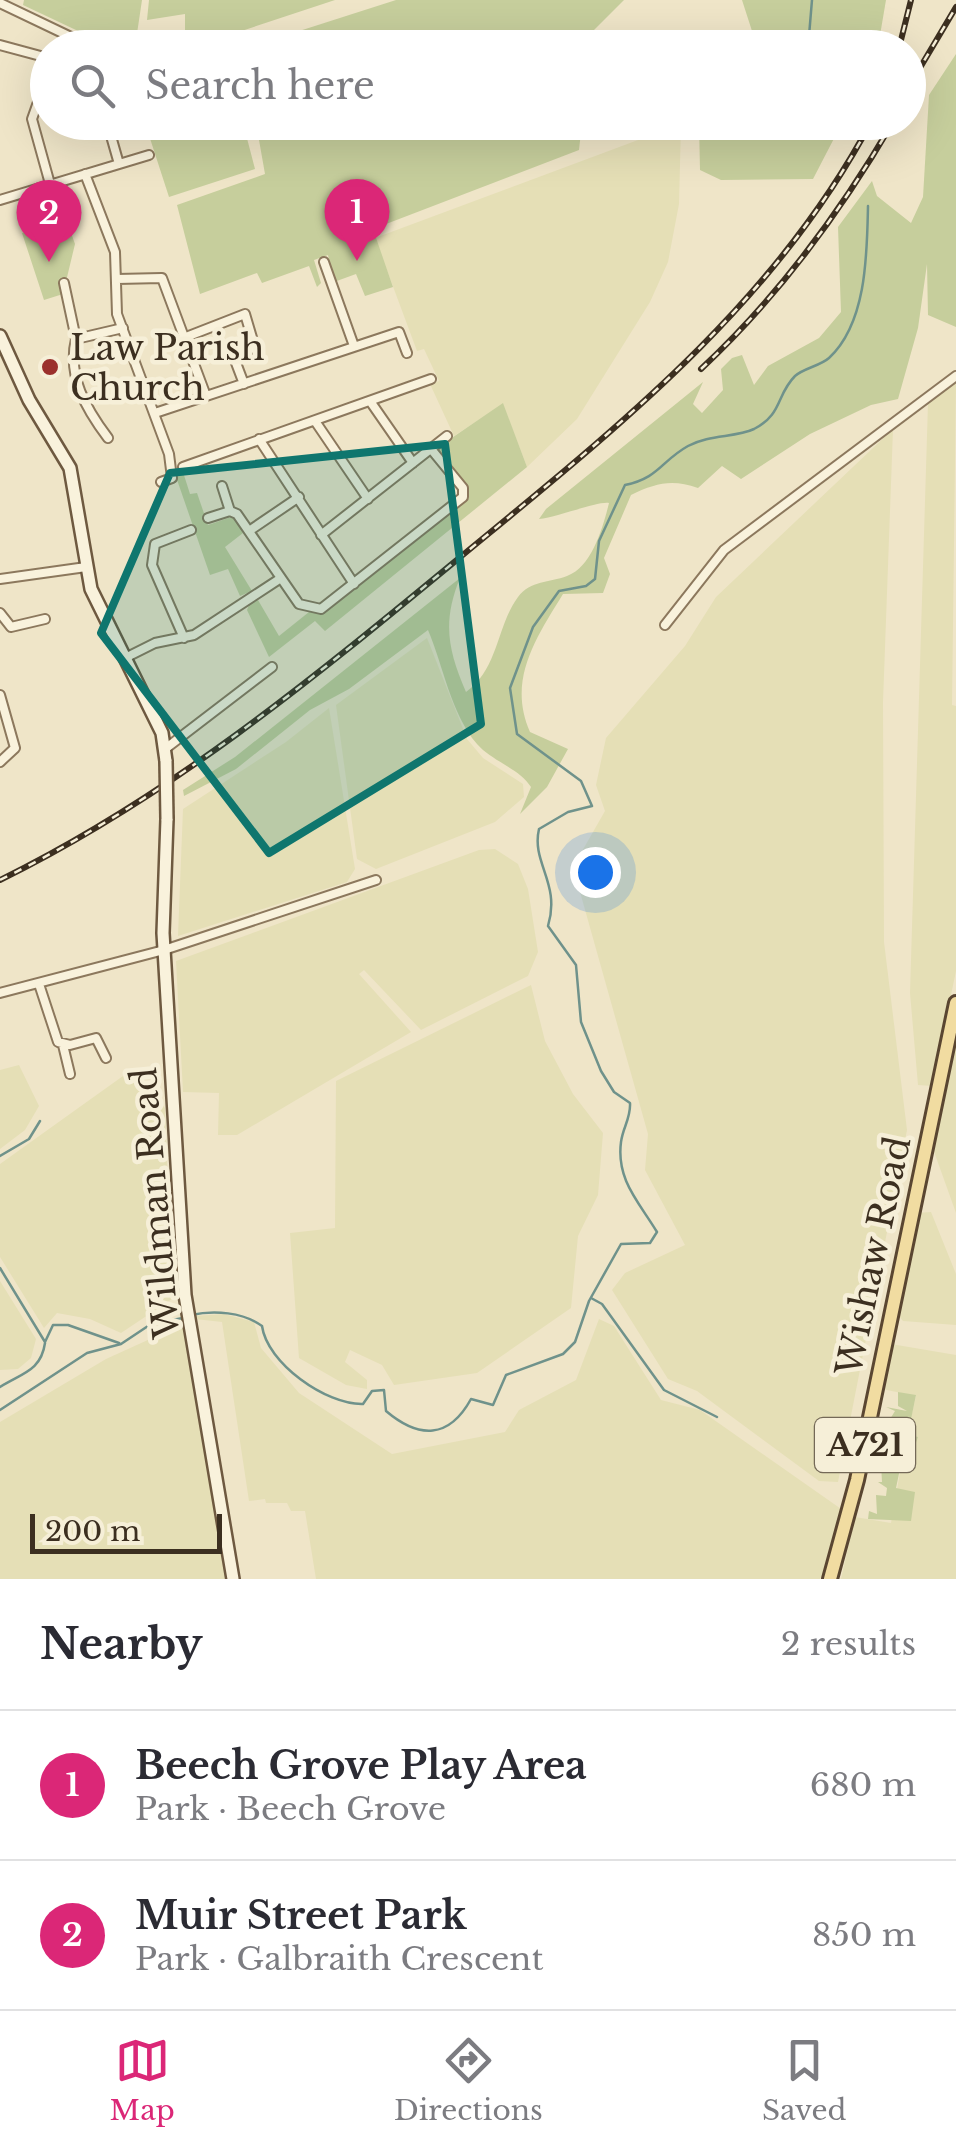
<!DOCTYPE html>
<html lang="en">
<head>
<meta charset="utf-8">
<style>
  :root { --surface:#fff; --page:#f2f2f3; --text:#2b2b33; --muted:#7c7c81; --line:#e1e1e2; --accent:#db2777 }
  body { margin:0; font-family:"Libre Baskerville",serif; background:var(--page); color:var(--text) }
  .scale { position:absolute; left:30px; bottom:25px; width:192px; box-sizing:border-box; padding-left:10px; border:5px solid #3c2f20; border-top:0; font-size:28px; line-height:35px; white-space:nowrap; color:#3c2f20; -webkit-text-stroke:8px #f6efd8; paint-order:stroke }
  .you { position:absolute; left:595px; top:872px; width:35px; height:35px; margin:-25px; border:8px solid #fff; border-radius:50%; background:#1a73e8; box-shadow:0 0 0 15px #1a73e833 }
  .badge { display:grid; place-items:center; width:65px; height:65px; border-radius:50%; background:var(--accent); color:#fff; font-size:32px; font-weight:700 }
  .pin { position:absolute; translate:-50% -82px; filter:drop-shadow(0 2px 5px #0008) }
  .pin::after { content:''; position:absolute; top:52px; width:35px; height:30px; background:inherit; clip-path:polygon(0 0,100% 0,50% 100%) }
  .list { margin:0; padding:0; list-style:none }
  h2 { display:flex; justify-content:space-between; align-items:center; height:130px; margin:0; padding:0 40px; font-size:42px }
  h2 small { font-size:32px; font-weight:400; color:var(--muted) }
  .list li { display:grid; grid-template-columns:65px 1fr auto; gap:30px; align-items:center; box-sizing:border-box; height:150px; padding:0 40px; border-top:2px solid var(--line) }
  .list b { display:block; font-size:38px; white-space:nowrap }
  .list p { margin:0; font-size:32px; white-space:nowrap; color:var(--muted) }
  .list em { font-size:32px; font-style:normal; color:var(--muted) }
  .icon { flex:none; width:55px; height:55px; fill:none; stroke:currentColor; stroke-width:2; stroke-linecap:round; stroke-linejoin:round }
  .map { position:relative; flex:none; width:956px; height:1579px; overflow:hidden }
  .search { position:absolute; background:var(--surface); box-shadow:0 10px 40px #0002; left:30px; right:30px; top:30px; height:110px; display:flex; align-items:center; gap:25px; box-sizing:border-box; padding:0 35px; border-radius:55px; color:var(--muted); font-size:38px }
  .sheet { height:430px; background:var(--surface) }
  nav { display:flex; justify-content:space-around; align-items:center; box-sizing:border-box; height:140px; border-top:2px solid var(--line); background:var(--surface); font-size:28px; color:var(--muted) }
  nav a { display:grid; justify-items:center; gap:5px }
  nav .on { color:var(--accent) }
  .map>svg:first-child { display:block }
</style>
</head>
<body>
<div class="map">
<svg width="956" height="1579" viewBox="0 0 956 1579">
  <rect width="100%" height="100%" fill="#efe5c8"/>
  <!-- farmland -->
  <path fill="#e5dfb6" d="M681,124L679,204L668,262L650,302L577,419L527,467L503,404L454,436L430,384L439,381L424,349L417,351L375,238Z
    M956,382L952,705L956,706V971L932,1086L918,1085L910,993L928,403Z
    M893,429L883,702L884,942L907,1130L838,1482L819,1481L697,1391L668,1379L612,1290L625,1273L685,1245L645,1170L648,1134L573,867L605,811L596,785L606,738L685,646L716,597Z
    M427,638L467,739L483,758L523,784L524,797L495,822L376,869L357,859L336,705Z
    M329,708L355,869L347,882L178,936L183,809L286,742Z
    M495,849L518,864L528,889L538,952L528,976L421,1030L364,970L359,974L411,1032L237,1135H218L219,1093L183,1092L176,961L479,850Z
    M531,985L545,1041L573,1094L603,1133L598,1195L578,1236L571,1308L477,1373L394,1385L382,1365L350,1350L345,1362L367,1380V1389L346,1385L299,1358L290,1233L335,1228L336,1081Z
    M956,1023V1213L932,1146Z
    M19,1065L39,1106L25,1130L0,1149V1070Z
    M130,1071L165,1108L172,1299L121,1333L90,1319L57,1313L44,1328L0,1257V1164Z
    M931,1212L956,1274V1325L903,1321L897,1314L917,1213Z
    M0,1281L36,1339L31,1358L18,1369L0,1370Z
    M224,1314L254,1322L261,1348L299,1393L392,1454L505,1432L519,1410L576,1380L599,1319L614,1326L661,1400L700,1410L844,1511L828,1565L820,1579H316L305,1511H291L287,1503H266L265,1499L249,1501L222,1322L195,1319L194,1316Z
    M183,1324L228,1579H0V1422L106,1359Z
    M891,1344L956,1355V1579H841L855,1517L891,1523L905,1444L915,1446L918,1437L907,1435L916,1396L882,1389Z"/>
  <!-- green -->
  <path fill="#c6ce9c" d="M24,0H142L135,47H112L23,5Z
    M149,0H335L190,48L185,47V14L147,20Z
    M396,0H624L588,36L587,47H249Z
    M742,0H886L878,47L741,48L752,31Z
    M956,54V327L928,315L927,264L918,328L898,399L871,405L810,434L741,479L722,466L698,488C672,479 656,483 631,495L604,558L610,574L603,593L563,594C536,638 507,680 530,732L568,749L547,787L520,814L531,787C519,768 493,762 477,744C451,714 443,665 428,630L349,689L310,710L236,769L184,796L183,790L235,757L460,578C442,622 448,650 466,692C499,668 496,627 518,597C531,580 549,583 567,576C592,567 603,527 609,503C598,501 558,517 539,519L546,509L703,382L693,404L702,413L723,390L721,369L732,358L742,355L754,385L768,366L819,338L841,312L838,227L872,181L877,196L911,223L923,197L929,95Z
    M145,123H243L255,169L169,197Z
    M256,123H582L579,150L373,229L393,287L365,296L356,274L334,282L328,255L314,260L321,283L317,287L309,266L262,283L257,273L200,294L177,205L265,174Z
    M699,123V122L842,123L813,179L721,180L700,170Z
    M66,219L75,244L63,294L44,300L22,233Z
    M503,403L527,467L325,631L315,621L269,657L247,610L249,605L258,600L279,636L309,612L330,607L463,502L467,490L438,453L440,446Z
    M183,472L190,494L197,493L208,525L234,516L243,533L225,547L252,591L240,596L228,569L210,575L175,474Z
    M898,1392L916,1395L908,1434L918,1437L915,1446L905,1445L896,1488L915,1492L911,1521L868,1519L869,1511L877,1514L876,1495L886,1496L887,1488L878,1482H882L881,1464L894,1446L884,1441L890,1436L887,1424L895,1411L886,1407L907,1411L898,1406Z"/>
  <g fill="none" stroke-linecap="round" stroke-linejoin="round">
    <!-- stream -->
    <path stroke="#6f928b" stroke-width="2.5" d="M808,48L812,0
      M0,1156L29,1139L40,1121
      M0,1268L45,1342L53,1325H68L119,1343
      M591,1298L602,1304L664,1390L717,1417
      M191,1315C214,1310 243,1312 262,1326C267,1363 326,1405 363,1404L372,1391L384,1390L386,1411C419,1439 449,1439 471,1399L493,1405L506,1375L563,1354L575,1342L589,1301L621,1244L650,1243L657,1232C639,1202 616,1180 621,1142C623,1127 631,1118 630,1103L614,1092L601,1071L581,1022L576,965L548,926C561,883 531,863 539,829L568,812L592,806L581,781L517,734L510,688L533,627L559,591L586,586L595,579L599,541L625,485C659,478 661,461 688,446C710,434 735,438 754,429C783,414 776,395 795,376C804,368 820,366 829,358C867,323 867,253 868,206
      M0,1387C22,1373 41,1371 45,1343
      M0,1410L87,1353L121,1344L151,1324L183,1318"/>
    <!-- minor casing -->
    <g stroke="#8c785d" stroke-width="12">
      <path id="minor" d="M0,3L94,48
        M0,45L48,58
        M48,74L32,119L50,184
        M107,122L119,164
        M85,174L115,252L117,314L169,454L172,478L161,482
        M0,200L149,155
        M324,262L354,346
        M117,279L162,278L206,396
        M64,283L76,339L123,328
        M186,337L245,314L256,351
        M76,339C67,376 86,409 108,438
        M233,355L244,384
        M370,401L413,463
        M155,413L399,332L407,353
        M315,421L368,499
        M259,439L354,584
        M183,467L431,379
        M222,486L230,511
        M208,518L230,511L237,514L299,604L321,609L463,497V488L431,449
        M249,531L299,497
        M321,535L447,436
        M0,579L86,567
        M0,613L11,627L45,619
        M665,625L724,550L956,376
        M184,638L152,565L155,544L191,530
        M125,658L155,643L194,635L281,578
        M0,695L15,748L0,762
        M165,749L272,667
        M39,984L58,1042L70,1045L96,1038L106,1058
        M0,993L164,950L376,880
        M63,1045L70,1074"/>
    </g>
    <!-- secondary casing -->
    <g stroke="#6e5940" stroke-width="16">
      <path id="secondary" d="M0,336L29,400L70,468L91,589L162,733L166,761
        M167,819L163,933L185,1295L233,1579"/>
    </g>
    <!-- primary casing -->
    <g stroke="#5a4631" stroke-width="18">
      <path id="primary" d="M830,1579L857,1480L956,1003"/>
    </g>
    <!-- minor -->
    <use href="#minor" stroke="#f9f2dc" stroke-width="8"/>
    <!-- secondary -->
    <use href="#secondary" stroke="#f9f2dc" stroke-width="11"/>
    <!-- primary -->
    <use href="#primary" stroke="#f1dca1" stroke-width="12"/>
    <!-- rail casing -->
    <g stroke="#3c2f20" stroke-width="6">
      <path id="rail" d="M899,48L911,0
        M908,88L956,7
        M701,369C777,298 840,213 893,122
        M0,880C173,795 316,676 464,554C618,427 775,303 871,122"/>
    </g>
    <!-- rail -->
    <use href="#rail" stroke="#f6efd8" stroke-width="2.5" stroke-dasharray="8" stroke-linecap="butt"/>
    <!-- secondary-bridge casing -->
    <g stroke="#6e5940" stroke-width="16" stroke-linecap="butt">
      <path id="secondary-bridge" d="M166,761L167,819"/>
    </g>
    <!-- secondary-bridge -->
    <use href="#secondary-bridge" stroke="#f9f2dc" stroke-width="11"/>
  </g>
  <!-- marked area -->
  <path fill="#0f766e" fill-opacity="0.2" stroke="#0f766e" stroke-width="8" stroke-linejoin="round" d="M445,444L481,724L269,853L101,633L170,473Z"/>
  <!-- markers -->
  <circle fill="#9b302c" stroke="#f6efd8" stroke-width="4" cx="50" cy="367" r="10"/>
  <g text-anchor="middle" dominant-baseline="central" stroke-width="9" stroke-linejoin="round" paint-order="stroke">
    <!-- shield labels -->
    <rect fill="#f6efd8" stroke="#746957" stroke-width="2.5" x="815" y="1418" width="100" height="54" rx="8"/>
    <g font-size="32" font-weight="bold" fill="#3c2f20">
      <text x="865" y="1445">A721</text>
    </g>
    <!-- poi labels -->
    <g font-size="35" fill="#3c2f20" stroke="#f6efd8" text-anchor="start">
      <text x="70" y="347">Law Parish<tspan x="70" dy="40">Church</tspan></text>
    </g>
    <!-- street labels -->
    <g font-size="35" fill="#3c2f20" stroke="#f6efd8">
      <text transform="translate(155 1203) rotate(-95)">Wildman Road</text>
      <text transform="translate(873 1256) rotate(-78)">Wishaw Road</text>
    </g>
  </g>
</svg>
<div class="scale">200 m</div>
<div class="you"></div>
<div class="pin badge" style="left:357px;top:261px">1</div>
<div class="pin badge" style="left:49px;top:262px">2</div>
<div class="search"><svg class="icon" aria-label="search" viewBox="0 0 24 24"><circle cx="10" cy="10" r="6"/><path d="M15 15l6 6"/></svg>Search here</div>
</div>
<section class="sheet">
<h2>Nearby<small>2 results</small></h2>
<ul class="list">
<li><span class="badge">1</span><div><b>Beech Grove Play Area</b><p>Park · Beech Grove</p></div><em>680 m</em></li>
<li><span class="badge">2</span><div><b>Muir Street Park</b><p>Park · Galbraith Crescent</p></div><em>850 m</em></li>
</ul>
</section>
<nav>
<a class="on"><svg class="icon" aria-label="map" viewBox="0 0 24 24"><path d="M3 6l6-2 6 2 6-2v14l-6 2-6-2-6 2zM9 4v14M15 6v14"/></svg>Map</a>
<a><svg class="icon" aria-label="directions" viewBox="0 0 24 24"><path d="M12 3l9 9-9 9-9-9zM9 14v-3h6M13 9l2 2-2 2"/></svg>Directions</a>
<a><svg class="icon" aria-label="saved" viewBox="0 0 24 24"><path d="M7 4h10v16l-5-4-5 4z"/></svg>Saved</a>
</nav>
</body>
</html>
